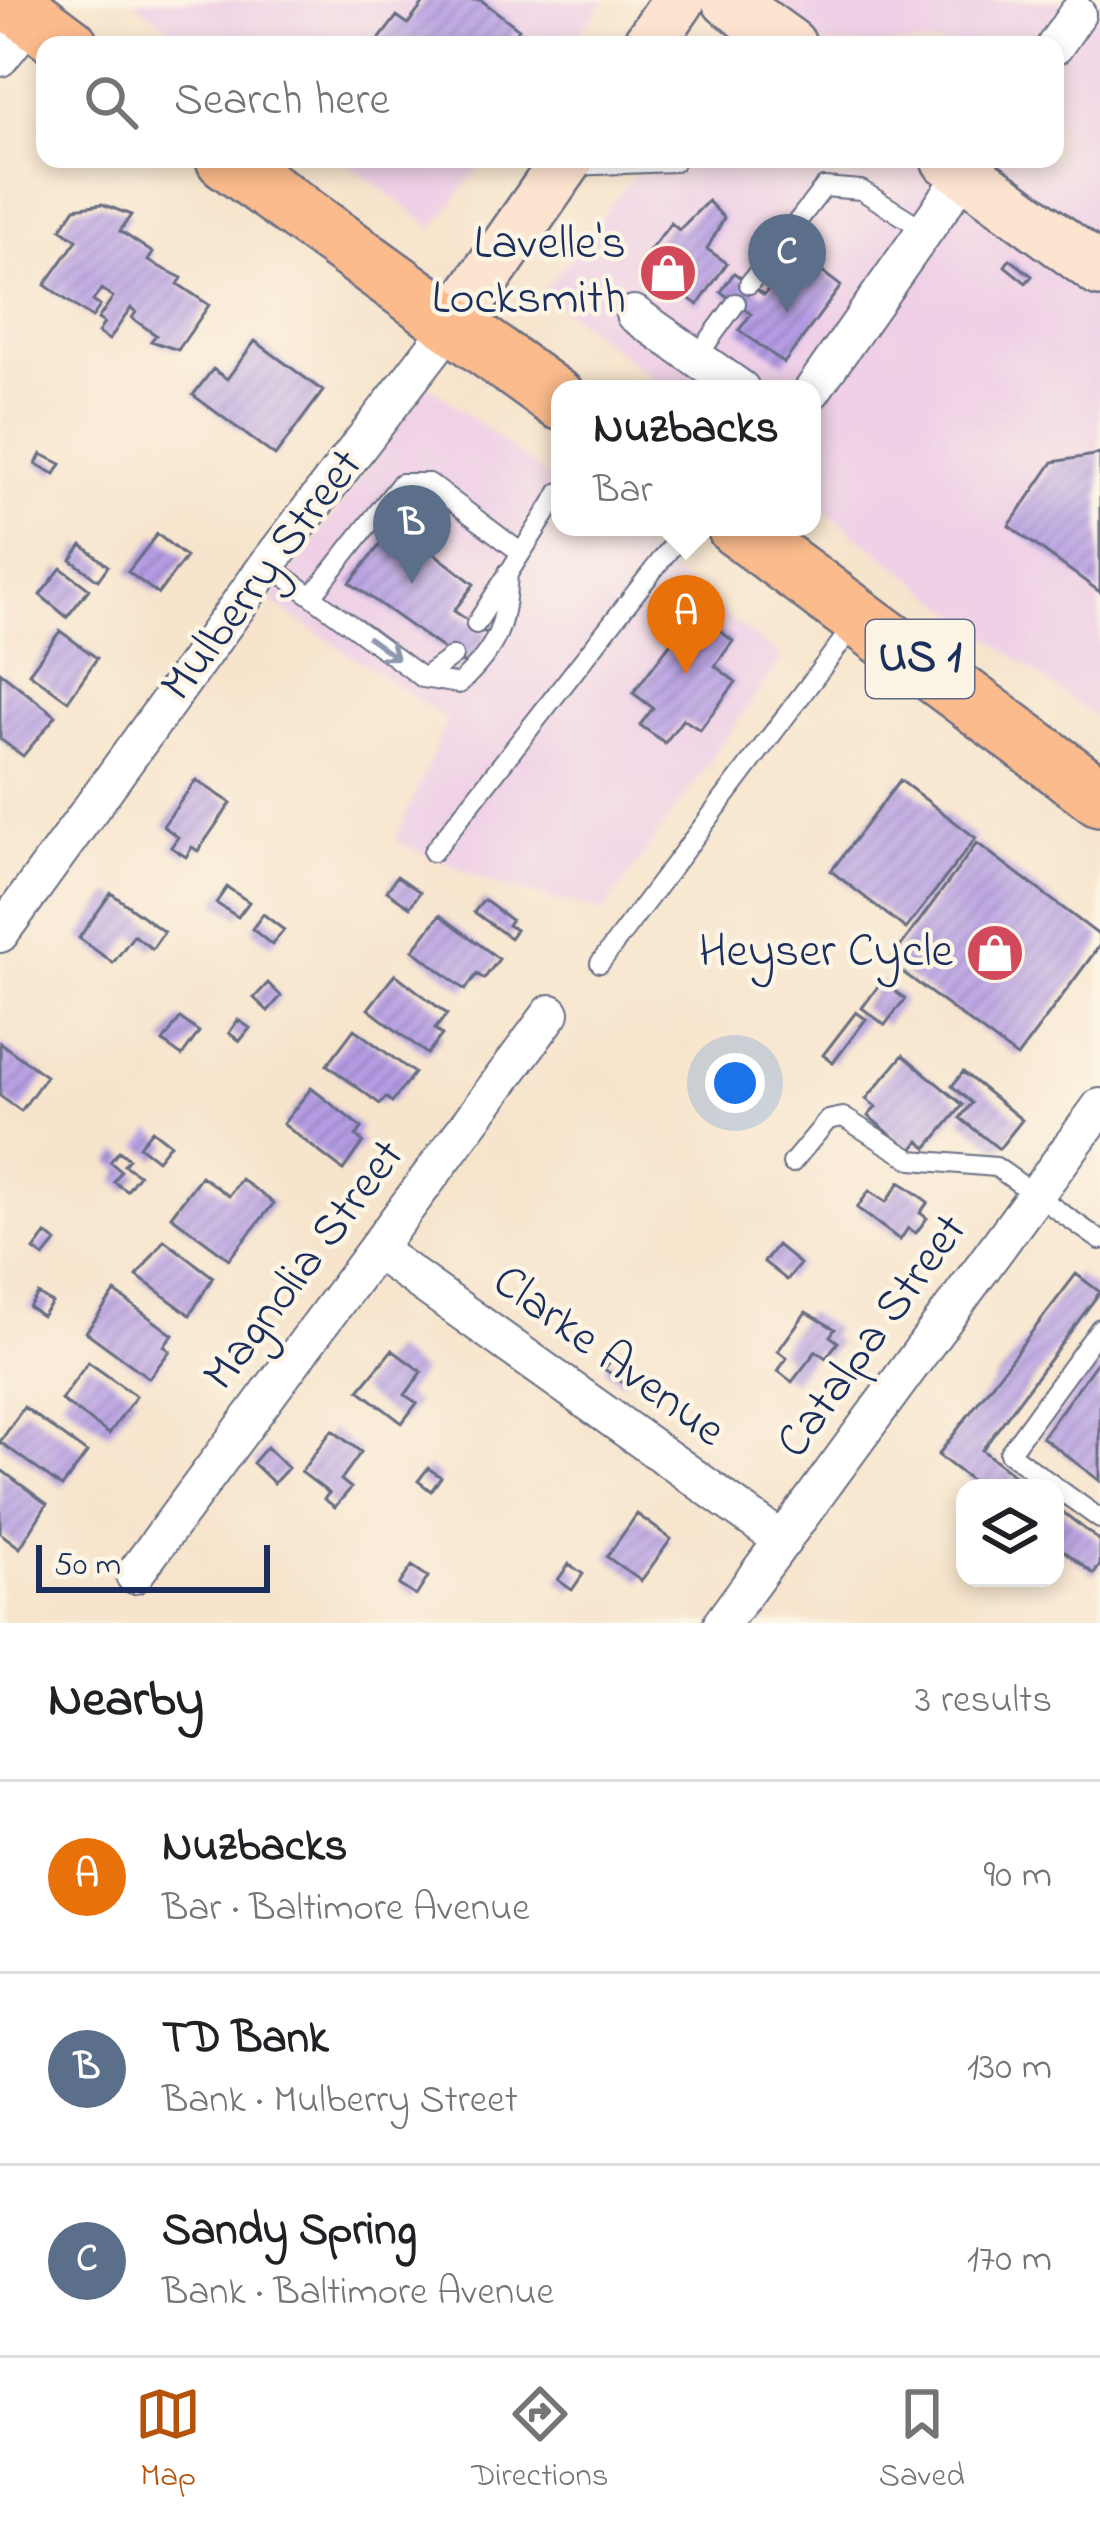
<!DOCTYPE html>
<html lang="en">
<head>
<meta charset="utf-8">
<style>
  :root { --surface:#fff; --page:#f6f6f6; --text:#202124; --muted:#757577; --line:#e0e0e0; --accent:#b45309 }
  body { margin:0; font-family:"Indie Flower",sans-serif; background:var(--page); color:var(--text) }
  .controls { position:absolute; right:36px; bottom:36px; display:grid; overflow:hidden; border-radius:24px; box-shadow:0 6px 18px #0003 }
  .controls button { width:108px; height:108px; display:grid; place-items:center; padding:0; border:0; border-bottom:3px solid var(--line); background:var(--surface); color:var(--text); font:60px sans-serif }
  .scale { position:absolute; left:36px; bottom:30px; width:234px; box-sizing:border-box; padding-left:12px; border:6px solid #1b2f5e; border-top:0; font-size:33px; line-height:42px; white-space:nowrap; color:#1b2f5e; -webkit-text-stroke:9px #fcf5e5; paint-order:stroke }
  .you { position:absolute; left:735px; top:1083px; width:42px; height:42px; margin:-30px; border:9px solid #fff; border-radius:50%; background:#1a73e8; box-shadow:0 0 0 18px #1a73e833 }
  .badge { display:grid; place-items:center; width:78px; height:78px; border-radius:50%; background:var(--accent); color:#fff; font-size:39px; font-weight:700 }
  .pin { position:absolute; translate:-50% -99px; filter:drop-shadow(0 3px 6px #0008) }
  .pin::after { content:''; position:absolute; top:63px; width:42px; height:36px; background:inherit; clip-path:polygon(0 0,100% 0,50% 100%) }
  .popup { position:absolute; left:551px; top:380px; width:270px; height:156px; box-sizing:border-box; display:grid; place-content:center; border-radius:24px; background:var(--surface); filter:drop-shadow(0 3px 9px #0005); font-size:39px; white-space:nowrap; color:var(--muted) }
  .popup b { font-size:45px; color:var(--text) }
  .popup::after { content:''; position:absolute; left:50%; top:100%; margin-left:-24px; border:24px solid transparent; border-top-color:var(--surface) }
  .list { margin:0; padding:0; list-style:none }
  h2 { display:flex; justify-content:space-between; align-items:center; height:156px; margin:0; padding:0 48px; font-size:51px }
  h2 small { font-size:39px; font-weight:400; color:var(--muted) }
  .list li { display:grid; grid-template-columns:78px 1fr auto; gap:36px; align-items:center; box-sizing:border-box; height:192px; padding:0 48px; border-top:3px solid var(--line) }
  .list b { display:block; font-size:45px; white-space:nowrap }
  .list p { margin:0; font-size:39px; white-space:nowrap; color:var(--muted) }
  .list em { font-size:39px; font-style:normal; color:var(--muted) }
  .icon { flex:none; width:66px; height:66px; fill:none; stroke:currentColor; stroke-width:2; stroke-linecap:round; stroke-linejoin:round }
  .map { position:relative; flex:none; width:1100px; height:1623px; overflow:hidden }
  .search { position:absolute; background:var(--surface); box-shadow:0 6px 18px #0003; left:36px; right:36px; top:36px; height:132px; display:flex; align-items:center; gap:30px; box-sizing:border-box; padding:0 42px; border-radius:24px; color:var(--muted); font-size:45px }
  .sheet { height:732px; background:var(--surface) }
  nav { display:flex; justify-content:space-around; align-items:center; box-sizing:border-box; height:168px; border-top:3px solid var(--line); background:var(--surface); font-size:33px; color:var(--muted) }
  nav a { display:grid; justify-items:center; gap:6px }
  nav .on { color:var(--accent) }
  .map>svg:first-child { display:block }
</style>
</head>
<body>
<div class="map">
<svg width="1100" height="1623" viewBox="0 0 1100 1623">
  <defs>
    <pattern id="building-hatch" width="6" height="6" patternUnits="userSpaceOnUse" patternTransform="scale(3)"><rect width="6" height="6" fill="#b59de4"/><path d="M-1 1l2-2M0 6l6-6M5 7l2-2" fill="none" stroke="#9280bc"/></pattern>
  </defs>
  <rect width="100%" height="100%" fill="#fcf5e5"/>
  <filter id="ink" filterUnits="userSpaceOnUse"><feTurbulence type="fractalNoise" baseFrequency=".00833" numOctaves="2"/><feDisplacementMap in="SourceGraphic" scale="24" xChannelSelector="R" yChannelSelector="G"/><feConvolveMatrix kernelMatrix="1 2 1 2 8 2 1 2 1" color-interpolation-filters="sRGB"/></filter>
  <filter id="wash" filterUnits="userSpaceOnUse"><feTurbulence type="fractalNoise" baseFrequency=".004" numOctaves="4" result="noise"/><feDisplacementMap in="SourceGraphic" scale="48" xChannelSelector="R" yChannelSelector="G"/><feGaussianBlur stdDeviation="2.7" result="paint"/><feColorMatrix in="noise" values="0 0 0 0 0 0 0 0 0 0 0 0 0 0 0 0 0 1.4 0 .05"/><feComposite in="paint" operator="in"/></filter>
  <g filter="url(#wash)">
    <rect width="100%" height="100%" fill="#f7e4cc"/>
    <!-- built -->
    <path fill="#efd0e6" d="M132,0H605L571,45H192Z
      M771,0H1100V722L812,501V389H667L542,293L647,159H1055V45H736Z
      M342,159H486L434,228Z
      M428,385L560,486V527H613L782,658L604,912L500,886L395,841L447,720L270,601Z"/>
    <g id="blocks">
      <!-- building -->
      <path fill="url(#building-hatch)" d="M426,0H481L519,29L507,45H375L397,16L408,24Z
        M708,201L724,218L707,249L727,263L698,305L640,263L671,223L679,230Z
        M102,204L131,215L120,231L153,253L148,261L182,278L178,284L209,305L178,350L151,341L156,335L132,318L136,312L131,308L109,340L98,333L104,323L98,319L113,297L101,289L93,301L100,306L92,318L45,285L77,240L61,229L75,208Z
        M796,252L841,286L784,363L739,330L751,314L721,292L734,273L764,295Z
        M1010,259L1032,276L1026,283L1005,266Z
        M255,341L323,391L275,456L193,395L213,369L227,379Z
        M41,454L61,464L55,474L36,464Z
        M1100,454V592L1009,526L1053,462Z
        M396,524L474,584L454,611L489,635L466,665L350,583Z
        M157,534L186,557L158,594L128,572Z
        M82,545L108,566L98,580L71,560Z
        M61,568L89,589L67,617L40,595Z
        M695,611L733,641L715,666L736,682L700,730L683,719L665,743L640,725L653,708L633,693Z
        M60,631L97,658L68,701L29,673Z
        M0,672L56,716L23,756L0,739Z
        M196,780L231,803L198,851L192,847L186,857L171,847L178,837L163,826Z
        M900,780L976,838L906,929L831,871Z
        M977,843L1100,936V945L1017,1057L889,962Z
        M397,876L420,892L410,907L387,891Z
        M227,887L249,902L238,917L216,903Z
        M111,893L164,932L152,949L134,935L113,963L79,938Z
        M484,900L511,920L508,925L516,930L510,938L474,912Z
        M263,914L284,930L272,945L252,929Z
        M440,915L499,959L484,979L477,974L465,990L413,950Z
        M395,974L447,1014L435,1029L442,1035L427,1054L368,1009Z
        M882,981L905,999L885,1025L862,1008Z
        M268,983L281,996L268,1011L254,998Z
        M856,1012L866,1019L833,1063L823,1055Z
        M180,1018L199,1032L182,1056L163,1042Z
        M238,1020L250,1028L240,1041L229,1033Z
        M354,1029L414,1073L392,1102L386,1097L380,1104L327,1065Z
        M0,1043L46,1076L21,1111L0,1096Z
        M903,1055L963,1105L927,1148L919,1141L911,1151L868,1116L876,1107L866,1099Z
        M963,1072L1022,1120L999,1149L960,1118L972,1103L952,1086Z
        M311,1088L362,1128L356,1136L363,1142L343,1170L283,1124Z
        M152,1130L170,1144L157,1160L139,1146Z
        M119,1151L129,1159L124,1165L139,1175L127,1191L114,1182L121,1171L110,1162Z
        M201,1176L229,1196L241,1179L274,1203L229,1259L171,1216Z
        M900,1182L928,1202L920,1213L927,1218L916,1233L908,1228L900,1240L857,1208L869,1191L886,1202Z
        M46,1234L56,1242L44,1257L34,1250Z
        M164,1240L213,1277L190,1315L137,1276Z
        M777,1245L800,1264L787,1280L764,1262Z
        M1076,1274L1100,1292L982,1450L1031,1488H981L938,1455Z
        M115,1292L173,1335L164,1346L170,1351L149,1378L86,1332Z
        M38,1294L52,1303L42,1316L29,1307Z
        M806,1312L835,1329L830,1336L838,1342L826,1358L816,1351L792,1382L778,1371L787,1358L778,1351Z
        M392,1350L422,1372L405,1395L417,1403L402,1423L359,1390Z
        M1100,1358V1481L1042,1437Z
        M611,1360L629,1372L623,1382L604,1369Z
        M88,1362L136,1396L109,1434L61,1400Z
        M24,1407L87,1453L62,1487L0,1442Z
        M332,1430L361,1452L341,1480L351,1488L335,1507L324,1499L329,1493L301,1472Z
        M267,1447L288,1468L274,1483L253,1463Z
        M428,1468L441,1477L431,1491L418,1481Z
        M0,1469L47,1504L20,1548L0,1533Z
        M1055,1506L1100,1541V1565L1094,1574L1055,1544Z
        M637,1514L671,1539L641,1581L607,1557Z
        M569,1564L583,1574L572,1590L558,1580Z
        M412,1566L428,1577L416,1596L399,1585Z"/>
    </g>
  </g>
  <g filter="url(#ink)">
    <use href="#blocks" fill-opacity="0" stroke="#686e84" stroke-width="3"/>
    <g fill="none" stroke-linecap="round" stroke-linejoin="round">
      <!-- lane casing -->
      <g stroke="#686e84" stroke-width="22">
        <path id="lane" d="M571,166L674,162
          M749,284L824,187L861,190L925,230
          M696,358L736,303
          M268,564L423,678L453,656
          M312,596L401,483H429L520,552
          M476,624L560,492
          M423,678L459,684C499,646 505,626 508,572
          M433,852L687,527
          M600,963L855,624
          M792,1163L828,1120L843,1117L912,1160L996,1167L1100,1240
          M1100,1328L1009,1453L1100,1519"/>
      </g>
      <!-- street casing -->
      <g stroke="#686e84" stroke-width="40">
        <path id="street" d="M1055,46L1077,14
          M0,58L32,18
          M634,314L741,389
          M812,391L975,159
          M0,934L268,564L452,325
          M376,1250L783,1541
          M134,1575L551,1013
          M722,1623L1100,1107"/>
      </g>
      <!-- secondary casing -->
      <g stroke="#686e84" stroke-width="56">
        <path id="secondary" d="M728,0L790,45
          M648,45L679,0
          M947,159L1100,271
          M452,325L568,159"/>
      </g>
      <!-- primary casing -->
      <g stroke="#686e84" stroke-width="62">
        <path id="primary" d="M9,0L69,45
          M225,159L560,401
          M736,527L1100,797"/>
      </g>
      <!-- lane -->
      <use href="#lane" stroke="#fff" stroke-width="18"/>
      <!-- street -->
      <use href="#street" stroke="#fff" stroke-width="36"/>
      <!-- secondary -->
      <use href="#secondary" stroke="#fde4d1" stroke-width="51"/>
      <!-- primary -->
      <use href="#primary" stroke="#fbbb8c" stroke-width="57"/>
    </g>
    <!-- one-way arrows -->
    <defs><path id="oneway-shaft" d="M-6 0H5M1.5-3L5.5 0L1.5 3" fill="none" stroke-width="1.6" stroke-linecap="round" stroke-linejoin="round" transform="scale(3)"/></defs>
    <use stroke="#8d97ae" href="#oneway-shaft" transform="translate(383 648) rotate(36)"/>
  </g>
  <!-- icons -->
  <defs>
    <g id="shop-disc" transform="scale(3)"><circle r="9.5" fill="#d1495b" stroke="#fcf5e5"/><path d="M-5-2.5h2.3a2.7 3.5 0 0 1 5.4 0H5L5.5 6h-11ZM-1.5-2.5h3a1.5 2.3 0 0 0-3 0Z" fill="#fff"/></g>
  </defs>
  <g fill-rule="evenodd">
    <use href="#shop-disc" x="668" y="273"/>
    <use href="#shop-disc" x="995" y="953"/>
  </g>
  <g text-anchor="middle" dominant-baseline="central" stroke-width="9" stroke-linejoin="round" paint-order="stroke">
    <!-- shield labels -->
    <rect fill="#fcf5e5" stroke="#5e6a86" stroke-width="3" x="866" y="620" width="108" height="78" rx="9"/>
    <g font-size="45" font-weight="bold" fill="#1b2f5e">
      <text x="920" y="659">US 1</text>
    </g>
    <!-- poi labels -->
    <g font-size="48" fill="#1b2f5e" stroke="#fcf5e5" text-anchor="end">
      <text x="626" y="245">Lavelle's<tspan x="626" dy="55">Locksmith</tspan></text>
      <text x="953" y="953">Heyser Cycle</text>
    </g>
    <!-- street labels -->
    <g font-size="48" fill="#1b2f5e" stroke="#fcf5e5">
      <text transform="translate(263 576) rotate(-53)">Mulberry Street</text>
      <text transform="translate(305 1266) rotate(-53)">Magnolia Street</text>
      <text transform="translate(873 1337) rotate(-54)">Catalpa Street</text>
      <text transform="translate(608 1357) rotate(36)">Clarke Avenue</text>
    </g>
  </g>
</svg>
<div class="controls">
<button><svg class="icon" aria-label="layers" viewBox="0 0 24 24"><path d="M12 4l9 5-9 5-9-5zM3 14l9 5 9-5"/></svg></button>
</div>
<div class="scale">50 m</div>
<div class="you"></div>
<div class="pin badge" style="left:686px;top:674px;background:#e8710a">A</div>
<div class="popup"><b>Nuzbacks</b>Bar</div>
<div class="pin badge" style="left:412px;top:584px;background:#5c6f8a">B</div>
<div class="pin badge" style="left:787px;top:313px;background:#5c6f8a">C</div>
<div class="search"><svg class="icon" aria-label="search" viewBox="0 0 24 24"><circle cx="10" cy="10" r="6"/><path d="M15 15l6 6"/></svg>Search here</div>
</div>
<section class="sheet">
<h2>Nearby<small>3 results</small></h2>
<ul class="list">
<li><span class="badge" style="background:#e8710a">A</span><div><b>Nuzbacks</b><p>Bar · Baltimore Avenue</p></div><em>90 m</em></li>
<li><span class="badge" style="background:#5c6f8a">B</span><div><b>TD Bank</b><p>Bank · Mulberry Street</p></div><em>130 m</em></li>
<li><span class="badge" style="background:#5c6f8a">C</span><div><b>Sandy Spring</b><p>Bank · Baltimore Avenue</p></div><em>170 m</em></li>
</ul>
</section>
<nav>
<a class="on"><svg class="icon" aria-label="map" viewBox="0 0 24 24"><path d="M3 6l6-2 6 2 6-2v14l-6 2-6-2-6 2zM9 4v14M15 6v14"/></svg>Map</a>
<a><svg class="icon" aria-label="directions" viewBox="0 0 24 24"><path d="M12 3l9 9-9 9-9-9zM9 14v-3h6M13 9l2 2-2 2"/></svg>Directions</a>
<a><svg class="icon" aria-label="saved" viewBox="0 0 24 24"><path d="M7 4h10v16l-5-4-5 4z"/></svg>Saved</a>
</nav>
</body>
</html>
